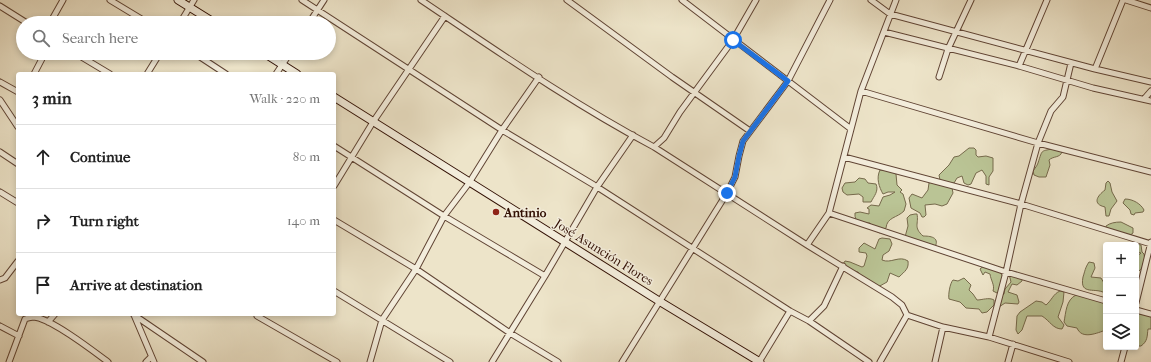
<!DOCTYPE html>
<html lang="en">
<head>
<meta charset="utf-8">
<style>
  :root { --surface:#fff; --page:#f6f6f6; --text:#222; --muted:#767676; --line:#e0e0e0 }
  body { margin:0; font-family:"IM FELL French Canon",serif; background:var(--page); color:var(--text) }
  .controls { position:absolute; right:12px; bottom:12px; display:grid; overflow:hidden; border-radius:4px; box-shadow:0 2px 6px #0003 }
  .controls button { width:36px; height:36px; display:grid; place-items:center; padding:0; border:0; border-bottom:1px solid var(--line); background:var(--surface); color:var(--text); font:20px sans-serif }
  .stop { position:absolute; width:12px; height:12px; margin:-9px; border:3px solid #1a73e8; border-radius:50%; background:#fff }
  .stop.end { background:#1a73e8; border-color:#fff; box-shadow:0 1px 4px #0008 }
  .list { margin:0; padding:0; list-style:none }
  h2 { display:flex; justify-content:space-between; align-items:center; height:52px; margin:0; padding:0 16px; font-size:17px }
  h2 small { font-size:13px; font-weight:400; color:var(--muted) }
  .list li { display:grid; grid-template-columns:26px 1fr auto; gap:12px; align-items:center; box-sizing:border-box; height:64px; padding:0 16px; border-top:1px solid var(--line) }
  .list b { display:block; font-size:15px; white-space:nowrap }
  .list em { font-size:13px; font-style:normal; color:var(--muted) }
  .icon { flex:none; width:22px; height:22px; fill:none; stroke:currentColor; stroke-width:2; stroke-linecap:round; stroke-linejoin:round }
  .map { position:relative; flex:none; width:1151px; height:362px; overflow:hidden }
  .search { position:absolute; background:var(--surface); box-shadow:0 2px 6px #0003; left:16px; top:16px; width:320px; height:44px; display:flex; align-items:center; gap:10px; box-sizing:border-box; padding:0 14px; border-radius:22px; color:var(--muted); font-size:15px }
  .panel { position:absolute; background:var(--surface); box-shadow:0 2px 6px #0003; left:16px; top:72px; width:320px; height:244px; border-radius:4px }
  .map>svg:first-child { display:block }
</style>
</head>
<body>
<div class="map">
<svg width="1151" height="362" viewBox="0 0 1151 362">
  <rect width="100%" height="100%" fill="#ede4c9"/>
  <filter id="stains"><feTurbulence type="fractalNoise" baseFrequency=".005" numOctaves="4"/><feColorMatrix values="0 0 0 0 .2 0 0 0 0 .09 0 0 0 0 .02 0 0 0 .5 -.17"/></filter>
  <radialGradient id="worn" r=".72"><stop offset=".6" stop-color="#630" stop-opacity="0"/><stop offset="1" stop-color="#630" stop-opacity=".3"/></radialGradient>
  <!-- green -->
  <path fill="#bac495" stroke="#766a4c" d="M969,148H974L976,150V155L978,157L986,156L993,158V171L989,177V185L986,184V176L982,170L976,173L971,184L968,185L964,183L962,176L957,178L954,183L949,184L940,180L939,175L949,165L954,157L959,156Z
    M1056,148L1062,152C1060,158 1053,156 1049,160L1050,165L1046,177H1039L1034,175L1033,171C1035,168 1037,166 1038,163C1043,148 1040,152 1056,148Z
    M880,170L892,171L896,174L897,185L902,190L900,192L903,194L906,204L904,211C897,218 887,217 886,228L880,233L876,231L870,223C862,223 854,223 855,213L860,212L869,214V209L867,208L871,205L879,206L883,197L890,195L895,192H888L883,194C879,187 876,178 880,170Z
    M859,178L865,179L868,183L876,184C879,191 874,196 871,202H863V197L859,194L847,195L843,192L842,188L845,183L855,182Z
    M1108,181L1110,183L1112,192L1117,201L1111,209L1109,216H1106L1105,207C1092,204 1097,196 1105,190L1106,183Z
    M931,182L952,188L953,193L947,204L942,206L935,204L925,205L926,215L924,217H922L920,213L911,208L909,198L912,194L922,198L928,190L929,183Z
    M1125,199C1133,199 1141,204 1144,210L1143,212L1135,213L1134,215L1131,214L1130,210L1123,203Z
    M915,214H917C919,224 913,227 923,236C930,236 940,237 935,247L905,237L908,226L907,218L910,215Z
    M1121,222L1133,228V233L1129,236L1106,229V226C1110,223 1115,222 1121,222Z
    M882,238L890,239L892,244L889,251L883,255L882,260C891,264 899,255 908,261C909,269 905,271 899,277L890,273L887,282L878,287L863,277L858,272L851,270L843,264L845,261L850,262L862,267L864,266L867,256L866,253L859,252V248L864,243L875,249L879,239Z
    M1131,243L1141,245L1142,252L1144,254C1146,263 1143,269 1136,273V257L1141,253L1136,252V245H1126Z
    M1089,262L1094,263L1095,268L1091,277L1101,278L1104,283L1106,284V294C1097,286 1079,297 1083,277C1085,271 1085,268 1089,262Z
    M986,264L999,271L1004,278L999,291L997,293L993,291C995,285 991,281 990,274L985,272L983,275L980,269Z
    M1009,274L1022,278V281L1017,285L1012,284L1008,292L1017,295L1019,302L1018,304L1005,303L999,307V299L1004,294L1005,289L1011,282Z
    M964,278L971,285L969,290L973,294L977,300C982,300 989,297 994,300V305L987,312L982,313L979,309L966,308L960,302L949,299C948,295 950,283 953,280L958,281Z
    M1060,291L1064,292L1063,302L1058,317L1064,325L1062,329C1053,329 1050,321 1042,316H1027L1022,330L1018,334L1016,330L1017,316L1020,312L1036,301L1042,302L1046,305C1052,300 1053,294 1060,291Z
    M1076,295L1088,296L1106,304V330C1097,333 1082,340 1077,328L1067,326L1064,322C1066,312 1066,300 1076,295Z
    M1142,311L1151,313V329H1148C1147,336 1148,341 1141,346H1136V317Z"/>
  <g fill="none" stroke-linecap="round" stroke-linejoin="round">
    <!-- street casing -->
    <g stroke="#604434" stroke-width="7">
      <path id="street" d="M110,0L148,23
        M302,0L502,130L594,185L790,311L809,321L869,362
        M421,0C497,51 573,104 654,147L807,245L892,297L902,305L907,315L943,327L989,337L1069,362
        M567,0L672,77L750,131
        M682,0L851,129
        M871,0L890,14L1095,69L1151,82
        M1126,0L1151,8
        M0,6L27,23
        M50,23L63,0
        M180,23L194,0
        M309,23L324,0
        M884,32L1019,66L1093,88L1151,101
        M75,53L110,74
        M194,53L226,74
        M1019,66L1047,0
        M1095,69L1123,0
        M34,74L45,53
        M147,74L160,53
        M276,74L290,53
        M939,77L948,49L971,0
        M0,82L18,92
        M861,91L1038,143L1151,172
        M1144,99L1151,91
        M0,100L18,127
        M334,146L444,216L545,276
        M654,147L664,138L680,112L733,40L756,0
        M0,152L18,164
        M844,157L1021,204L1151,244
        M334,186L373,122L445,16
        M0,192L18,203
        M829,213L1006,272L1106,301
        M334,220L416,269L510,333L558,362
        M807,245L829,213L861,91L896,0
        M0,280L5,278L18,261
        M334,291L450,362
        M1136,303L1151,242
        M1136,310L1151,314
        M258,314L257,316L337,362
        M134,315L203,362
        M134,315L154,362
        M809,321L824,306L843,266
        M48,322L55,314
        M0,326L19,336
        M989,337L1006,272L1021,204L1038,143L1051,111L1063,97L1071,63
        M9,362L25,319C28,318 31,317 34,317C52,319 92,350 108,362
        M146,362L151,357
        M370,362L382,320L416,269L444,216L469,183L502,130L539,77
        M492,362L545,276L597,187L633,135
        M622,362L727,193L735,177L739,156L743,141L788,81L830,0
        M759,362L790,311
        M880,362L907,315
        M935,362L943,327
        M1008,362L1013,344
        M1121,362L1125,347"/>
    </g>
    <!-- secondary casing -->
    <g stroke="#310f03" stroke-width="9">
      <path id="secondary" d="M178,0L215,23
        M264,53L297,74
        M334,97L659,301L760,362"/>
    </g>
    <!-- street -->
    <use href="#street" stroke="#f3eddc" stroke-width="5"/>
    <!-- secondary -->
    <use href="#secondary" stroke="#f3eddc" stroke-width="7"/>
  </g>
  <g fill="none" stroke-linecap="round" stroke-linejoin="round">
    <!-- route -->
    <path stroke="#1a73e8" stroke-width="5" d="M727,193L735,177L739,156L743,141L788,81L733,40"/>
  </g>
  <!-- markers -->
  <circle fill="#8f2418" stroke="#f3eddc" stroke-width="1.5" cx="496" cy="212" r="4"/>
  <g text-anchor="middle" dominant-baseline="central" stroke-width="3" stroke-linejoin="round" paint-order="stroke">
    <!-- poi labels -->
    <g font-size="13" font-weight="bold" fill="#310f03" stroke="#f3eddc" text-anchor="start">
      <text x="504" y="212">Antinio</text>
    </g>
    <!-- street labels -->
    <g font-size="13" fill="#310f03" stroke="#f3eddc">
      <text transform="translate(604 252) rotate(32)">José Asunción Flores</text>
    </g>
  </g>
  <rect width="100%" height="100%" filter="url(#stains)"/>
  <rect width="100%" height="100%" fill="url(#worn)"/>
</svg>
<div class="controls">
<button>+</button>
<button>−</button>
<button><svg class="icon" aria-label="layers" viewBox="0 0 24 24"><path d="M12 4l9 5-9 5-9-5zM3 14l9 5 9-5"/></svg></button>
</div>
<div class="stop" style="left:733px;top:40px"></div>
<div class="stop end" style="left:727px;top:193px"></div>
<div class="search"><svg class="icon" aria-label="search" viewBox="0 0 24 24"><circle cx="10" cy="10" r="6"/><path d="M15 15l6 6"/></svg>Search here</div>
<section class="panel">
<h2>3 min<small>Walk · 220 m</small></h2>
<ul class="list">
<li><svg class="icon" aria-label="ahead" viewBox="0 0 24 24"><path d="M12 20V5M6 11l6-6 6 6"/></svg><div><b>Continue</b></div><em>80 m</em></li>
<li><svg class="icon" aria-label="right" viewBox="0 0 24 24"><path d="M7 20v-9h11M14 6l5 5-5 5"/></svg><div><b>Turn right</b></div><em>140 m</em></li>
<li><svg class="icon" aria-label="arrive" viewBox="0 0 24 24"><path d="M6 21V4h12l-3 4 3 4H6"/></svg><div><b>Arrive at destination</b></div></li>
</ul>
</section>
</div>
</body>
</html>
